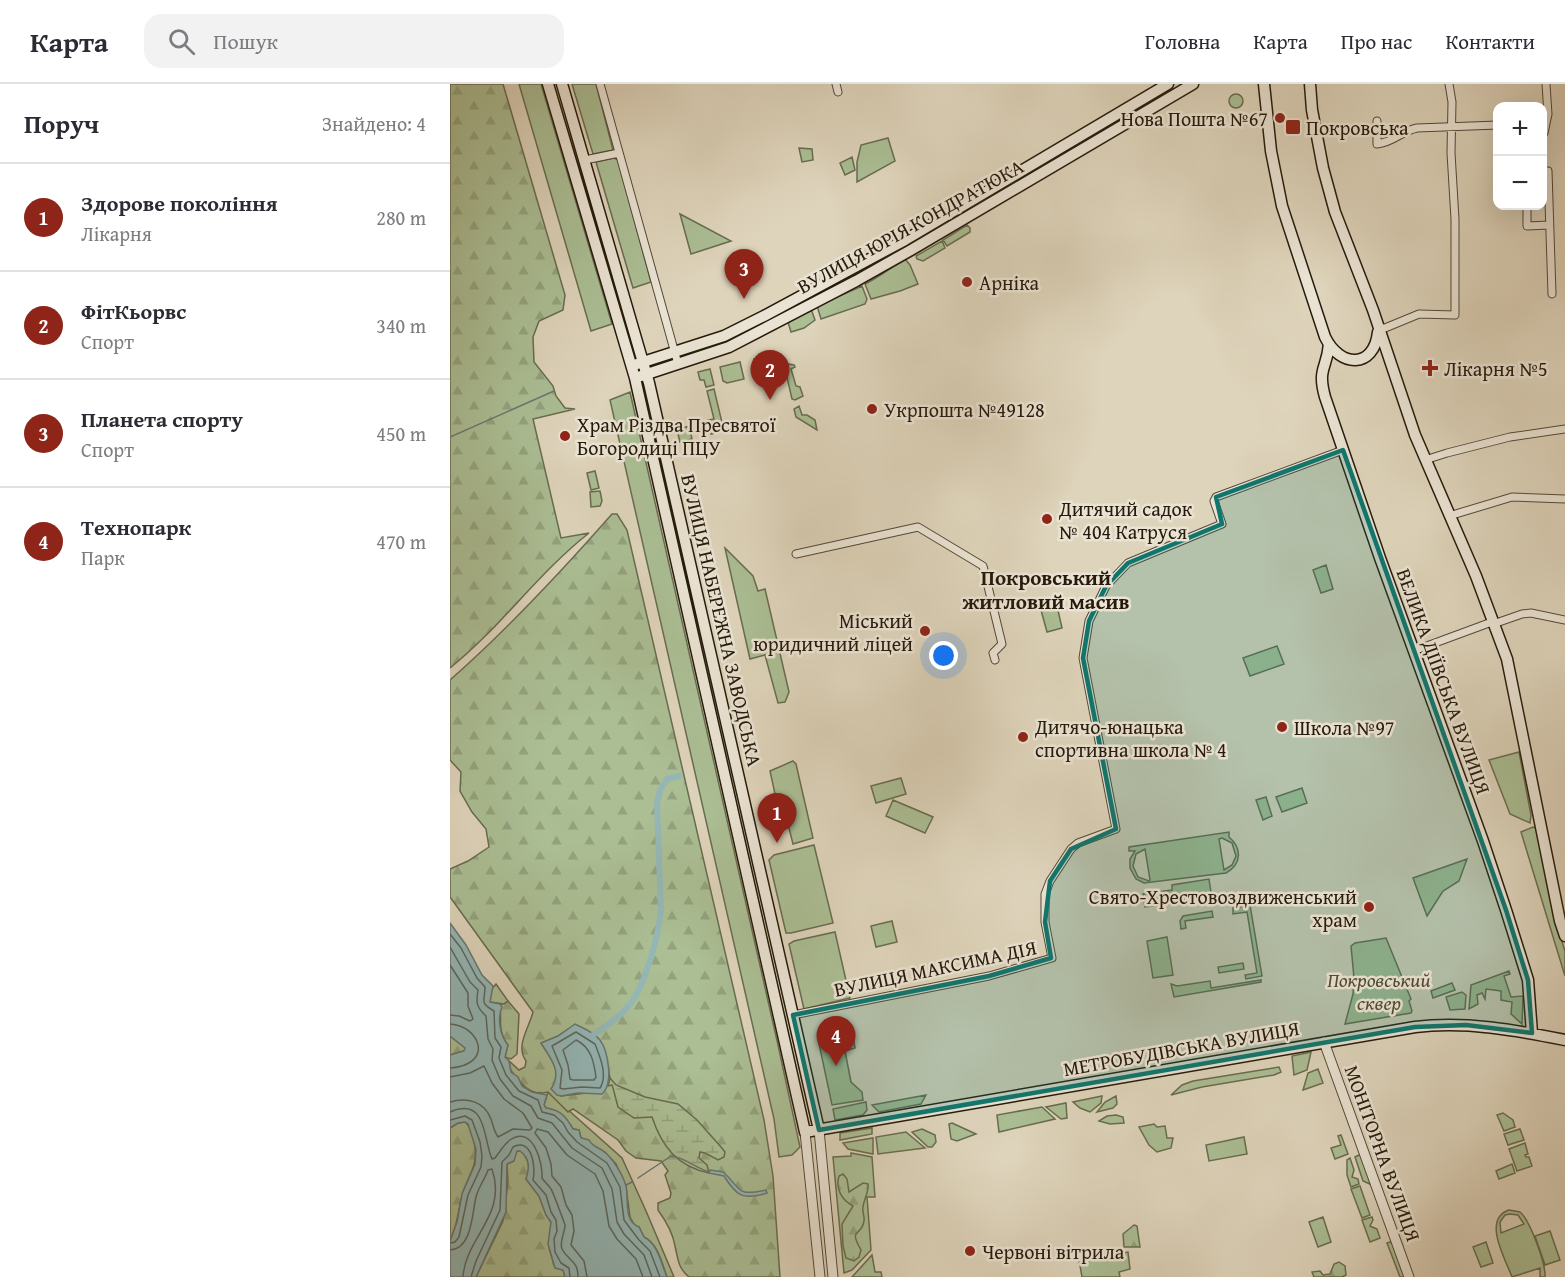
<!DOCTYPE html>
<html lang="uk">
<head>
<meta charset="utf-8">
<style>
  :root { --surface:#fff; --page:#f2f2f3; --text:#2b2b33; --muted:#7c7c81; --line:#e1e1e2; --accent:#8f2418 }
  body { margin:0; font-family:"Gentium Book Plus",serif; background:var(--page); color:var(--text) }
  .controls { position:absolute; right:18px; top:18px; display:grid; overflow:hidden; border-radius:12px; box-shadow:0 6px 24px #0002 }
  .controls button { width:54px; height:54px; display:grid; place-items:center; padding:0; border:0; border-bottom:2px solid var(--line); background:var(--surface); color:var(--text); font:30px sans-serif }
  .you { position:absolute; left:494px; top:572px; width:21px; height:21px; margin:-15px; border:4px solid #fff; border-radius:50%; background:#1a73e8; box-shadow:0 0 0 9px #1a73e833 }
  .badge { display:grid; place-items:center; width:39px; height:39px; border-radius:50%; background:var(--accent); color:#fff; font-size:20px; font-weight:700 }
  .pin { position:absolute; translate:-50% -50px; filter:drop-shadow(0 2px 3px #0008) }
  .pin::after { content:''; position:absolute; top:32px; width:21px; height:18px; background:inherit; clip-path:polygon(0 0,100% 0,50% 100%) }
  .list { margin:0; padding:0; list-style:none }
  h2 { display:flex; justify-content:space-between; align-items:center; height:78px; margin:0; padding:0 24px; font-size:26px }
  h2 small { font-size:20px; font-weight:400; color:var(--muted) }
  .list li { display:grid; grid-template-columns:39px 1fr auto; gap:18px; align-items:center; box-sizing:border-box; height:108px; padding:0 24px; border-top:2px solid var(--line) }
  .list b { display:block; font-size:22px; white-space:nowrap }
  .list p { margin:0; font-size:20px; white-space:nowrap; color:var(--muted) }
  .list em { font-size:20px; font-style:normal; color:var(--muted) }
  .icon { flex:none; width:33px; height:33px; fill:none; stroke:currentColor; stroke-width:2; stroke-linecap:round; stroke-linejoin:round }
  .map { position:relative; flex:none; width:1115px; height:1193px; overflow:hidden }
  header { display:flex; align-items:center; gap:36px; box-sizing:border-box; height:84px; padding:0 30px; background:var(--surface); border-bottom:2px solid var(--line) }
  header strong { font-size:28px }
  nav { display:flex; gap:33px; margin-inline-start:auto; font-size:21px }
  .search { width:420px; height:54px; background:var(--page); display:flex; align-items:center; gap:15px; box-sizing:border-box; padding:0 21px; border-radius:18px; color:var(--muted); font-size:22px }
  main { display:flex }
  aside { flex:1; background:var(--surface) }
  .map>svg:first-child { display:block }
</style>
</head>
<body>
<header>
<strong>Карта</strong>
<div class="search"><svg class="icon" aria-label="search" viewBox="0 0 24 24"><circle cx="10" cy="10" r="6"/><path d="M15 15l6 6"/></svg>Пошук</div>
<nav><a>Головна</a><a>Карта</a><a>Про нас</a><a>Контакти</a></nav>
</header>
<main>
<aside>
<h2>Поруч<small>Знайдено: 4</small></h2>
<ul class="list">
<li><span class="badge">1</span><div><b>Здорове покоління</b><p>Лікарня</p></div><em>280 m</em></li>
<li><span class="badge">2</span><div><b>ФiтКьорвс</b><p>Спорт</p></div><em>340 m</em></li>
<li><span class="badge">3</span><div><b>Планета спорту</b><p>Спорт</p></div><em>450 m</em></li>
<li><span class="badge">4</span><div><b>Технопарк</b><p>Парк</p></div><em>470 m</em></li>
</ul>
</aside>
<div class="map">
<svg width="1115" height="1193" viewBox="0 0 1115 1193">
  <defs>
    <pattern id="forest-firs" width="22" height="20" patternUnits="userSpaceOnUse" patternTransform="scale(1.5)"><rect width="22" height="20" fill="#abbe94"/><path d="M5 1l3.5 6h-7zM16 11l3.5 6h-7z" fill="#93a37e"/></pattern>
    <pattern id="wetland-marsh" width="20" height="14" patternUnits="userSpaceOnUse" patternTransform="scale(1.5)"><rect width="20" height="14" fill="#abbe94"/><path d="M1 5h8M5 5V1M11 12h8M15 12V8" fill="none" stroke="#93a37e"/></pattern>
  </defs>
  <rect width="100%" height="100%" fill="#ded4bb"/>
  <filter id="stains"><feTurbulence type="fractalNoise" baseFrequency=".00333" numOctaves="4"/><feColorMatrix values="0 0 0 0 .2 0 0 0 0 .09 0 0 0 0 .02 0 0 0 .5 -.17"/></filter>
  <radialGradient id="worn" r=".72"><stop offset=".6" stop-color="#630" stop-opacity="0"/><stop offset="1" stop-color="#630" stop-opacity=".3"/></radialGradient>
  <!-- green -->
  <path fill="#abbe94" stroke="#686c50" stroke-width="1.5" fill-rule="evenodd" d="M69,0H91L162,240L141,247Z
    M122,0H146L163,66L143,70Z
    M779 17a7 7 0 1 1 14 0a7 7 0 1 1-14 0Z
    M438,54L445,77L407,98V78L411,61Z
    M349,64L362,65L363,76L352,78Z
    M402,73L405,86L395,91L390,79Z
    M164,74L168,76L201,198L183,204L146,78Z
    M230,130L281,157L241,170Z
    M517,141L520,144V148L497,162L493,156Z
    M492,157L495,164L473,177L467,175L466,172Z
    M455,175L460,181L468,200L450,207L421,215L415,200C430,193 441,183 455,175Z
    M412,202L417,215L415,220L371,235L367,222Z
    M361,225L365,236L354,244L341,248L338,238Z
    M324,270L328,287L308,292L304,275Z
    M290,278L294,295L277,299L273,297L270,283Z
    M338,280L344,281L345,283L341,285L346,302L350,303L353,312L345,316L342,315L335,285Z
    M260,285L264,301L256,303L254,296H250L248,288Z
    M264,305L274,347L261,350L258,336L264,335L257,307Z
    M180,308L328,961L350,1063L342,1071L329,1073L324,1035L160,316Z
    M349,322L352,331H357L365,336L367,346L346,333L344,325Z
    M239,342L242,355L230,358L227,346Z
    M145,387L149,404L141,406L137,389Z
    M150,407L152,417L150,422L141,423L140,408Z
    M275,464L303,492L308,507L315,505L339,608L335,618L328,619L315,571L300,575Z
    M876,481L883,505L871,509L863,486Z
    M607,522L612,544L597,548L591,526Z
    M827,562L834,580L800,592L793,574Z
    M1069,668L1081,731L1080,739L1060,730L1039,676Z
    M343,677L346,680L363,754L343,760L331,712L325,710L320,687Z
    M451,694L456,710L426,719L421,702Z
    M852,704L857,719L832,728L826,713Z
    M816,713L822,732L813,736L806,716Z
    M443,716L483,733L475,749L436,732Z
    M1083,743L1086,744L1106,839L1115,867V892L1071,748Z
    M779,748V753C792,764 792,780 776,789L694,799L686,795L680,784V775L685,767H679V763ZM772,754L782,759L786,772L782,781L774,786L769,755ZM695,765L700,796L699,797L688,793L683,782L686,770Z
    M364,761L383,839L341,849H336L319,776L324,771Z
    M1017,775L1009,797L993,807L977,832L963,794Z
    M759,795L762,815L695,823L693,810L722,806V801Z
    M800,821L812,892L796,895L795,891L807,889L797,828L783,830V824Z
    M762,827L763,833L735,837L736,844L731,845L730,837L733,832Z
    M442,837L447,858L426,863L421,842Z
    M385,848L400,914L354,925L339,860L344,857Z
    M717,853L723,891L703,894L697,857Z
    M936,854L961,915L959,917L962,927L961,929L895,940L903,910L904,894L901,862L905,859Z
    M793,879L794,885L769,889L768,883Z
    M1059,887L1060,890L1054,892L1061,913L1073,912L1072,940L1061,930L1062,918L1051,916V907L1036,905L1035,915L1032,909L1027,911L1028,920L1019,925L1021,901Z
    M811,896V898L724,913L721,900L727,902L760,897L761,904Z
    M1002,899L1005,906L983,914L981,907Z
    M46,900L58,917L54,920L40,918L41,906Z
    M1012,908L1016,911L1015,925L1000,926L996,913Z
    M402,947L405,964L395,967L401,998L412,1008L413,1016L382,1021L368,955Z
    M861,968L857,986L844,991L842,972Z
    M829,983L831,988L824,991L752,1003L721,1011L732,1001L743,997Z
    M868,985L873,999L853,1006L858,989Z
    M98,1008L172,1074L196,1127L224,1193H217C212,1179 208,1160 194,1153L189,1143L185,1142L180,1133L176,1103L166,1080L155,1068L131,1054L129,1046L123,1045C116,1033 110,1026 96,1024L94,1021Z
    M476,1011L471,1020L429,1028L422,1021Z
    M652,1012L651,1019L640,1028L630,1024L623,1018Z
    M666,1012L667,1020L663,1024L647,1028L655,1018Z
    M416,1018L417,1026L413,1031L385,1036L383,1025Z
    M616,1019L617,1034L611,1035L596,1023Z
    M592,1023L605,1035L549,1048L547,1031Z
    M1053,1029L1063,1036L1065,1043L1054,1047L1047,1031Z
    M666,1031L673,1033L674,1039L660,1040L649,1037L657,1032Z
    M502,1039L526,1050L507,1057L501,1055L499,1040Z
    M704,1040L707,1043L715,1042L717,1054H723L721,1064L707,1068L699,1061L689,1043Z
    M422,1044V1050L390,1056V1049Z
    M472,1045L485,1051L486,1058L482,1063H478L462,1048Z
    M1070,1045L1074,1056L1058,1061L1054,1050Z
    M456,1048L475,1064L428,1070L426,1053Z
    M891,1051L898,1070L885,1075L881,1064L891,1061L888,1052Z
    M794,1053L797,1070L759,1077L756,1061Z
    M423,1054V1070L398,1065L393,1059Z
    M1075,1059L1078,1070L1075,1071L1076,1073H1079L1082,1082L1067,1087L1059,1065Z
    M401,1069L422,1073L425,1113H417L421,1166L402,1186L394,1189L383,1073L401,1072Z
    M911,1070L922,1101L913,1097L905,1073Z
    M900,1074L904,1086L902,1093L908,1095L909,1100L901,1103L897,1091V1076Z
    M1062,1080L1065,1089L1049,1095L1046,1087Z
    M910,1102L920,1131L912,1134L901,1105Z
    M1059,1126L1070,1128C1080,1136 1096,1180 1095,1193H1090V1184L1062,1193C1055,1174 1032,1135 1059,1126ZM1060,1130L1068,1131L1074,1140L1051,1149L1050,1138L1055,1131Z
    M873,1133L881,1158L868,1163L859,1138Z
    M922,1133L923,1136L920,1142L927,1145L930,1154L920,1158L912,1136Z
    M1100,1147L1110,1176L1095,1181L1085,1152Z
    M940,1158L942,1159L955,1193H950L937,1159Z
    M1036,1158L1043,1179L1031,1183L1023,1163Z
    M678,1168L680,1185L669,1188L670,1193H632L629,1176Z
    M422,1171L425,1188H431L432,1193H402Z"/>
  <!-- forest -->
  <path fill="url(#forest-firs)" stroke="#686c50" stroke-width="1.5" fill-rule="evenodd" d="M0,0H53L115,211L113,226L89,237L83,253L84,278L103,302L106,312L115,324L125,325L83,335L111,454L139,449C88,489 51,543 0,584Z
    M162,430H167L177,446L314,1036L323,1092L330,1193H239C228,1184 228,1175 225,1162C223,1149 216,1137 208,1126V1119L220,1114L221,1109L215,1091L218,1087L211,1077L186,1074L176,1067L168,1056L123,1025L118,1028L98,1008C80,1013 69,998 60,985L59,977L69,986L75,983L76,977C65,962 79,944 83,928L0,813V785L18,777L39,763L36,745L22,728L10,707L11,688L0,676V596C58,545 111,488 162,430ZM125,941L157,978L160,994L137,1009L111,1012L102,1004C113,987 100,973 91,959L108,952Z
    M58,917L69,930L67,970L61,975L55,973L58,961C47,947 52,935 50,920H54Z
    M0,952L16,964L14,967L0,971Z
    M15,1038C20,1042 21,1047 23,1054C30,1079 21,1086 13,1108C8,1124 8,1142 0,1157V1044L8,1039Z
    M67,1067H71C79,1075 81,1086 76,1095L89,1112L96,1131L101,1138L99,1164L105,1184L113,1186L115,1193H26L53,1137L58,1098L57,1080L62,1078Z
    M393,1090L397,1095L399,1108L413,1099L418,1100C419,1108 414,1115 413,1123C412,1128 415,1133 414,1137C411,1154 398,1143 411,1166L409,1173L404,1177L396,1174L393,1162L392,1140L403,1122C392,1116 385,1105 389,1092Z
    M684,1141L687,1142L690,1163H674L673,1150Z
    M889,1178L895,1182L896,1191L892,1193H864L862,1188L870,1187L873,1191L880,1190L884,1180Z"/>
  <!-- wetland -->
  <path fill="url(#wetland-marsh)" stroke="#686c50" stroke-width="1.5" d="M160,994L166,1001L195,1013L228,1020L247,1036L271,1063L275,1068L274,1073L268,1076L255,1069L250,1068L249,1074L257,1081L259,1089C228,1083 212,1063 202,1033L184,1034L168,1023L163,1004L162,1001L158,1002Z"/>
  <!-- water -->
  <path fill="#94b7b6" stroke="#687872" stroke-width="1.5" d="M0,839L16,861L32,891L43,902L40,918L50,920L52,923C47,934 50,952 58,961L55,973L59,977L61,988L68,993L72,1002L82,1008L97,1011L94,1021L96,1024C111,1026 116,1033 123,1045L129,1046L131,1054L139,1056C143,1063 147,1063 153,1067C162,1073 173,1091 176,1102C179,1115 173,1137 189,1143L194,1153C208,1160 211,1179 217,1193H115L113,1186L105,1184L98,1160L101,1138L96,1131L89,1112L76,1095C79,1085 81,1075 70,1067H67L64,1077L57,1080L56,1128L26,1193H0V1157L7,1138L12,1110L25,1080L26,1065L18,1040L15,1038L8,1039L0,1044V971L14,967L15,964L0,952Z
    M125,940C133,944 144,948 150,956C158,967 164,1000 152,1010L128,1009L111,1012L107,1011L101,1005C113,987 100,974 91,959L108,952Z
    M260,1086L273,1088C292,1104 284,1113 316,1106L317,1109C292,1117 286,1111 274,1092L259,1089Z"/>
  <g fill="none" stroke-linecap="round" stroke-linejoin="round">
    <!-- shore -->
    <path stroke="#5c6860" stroke-width="1.5" d="M0,850L11,864L27,894L35,903C35,918 29,918 44,927L45,954L51,963L49,974L56,991L69,1007L88,1016L92,1028L104,1031L113,1039L118,1048L127,1058L157,1079L170,1103L174,1136L189,1156L200,1167L210,1193
      M0,863L20,898L28,906C26,918 26,923 36,932L38,955L43,965L42,976L50,995L63,1012L81,1022L88,1034L102,1039L122,1064L152,1084L162,1105L167,1138L174,1150L194,1171L202,1193
      M0,881L18,909V922L23,935L20,937L9,932L0,931
      M0,940C31,942 44,981 0,984
      M126,948L145,960C150,973 158,991 150,1004L132,1003L113,1005L110,1004L112,986L102,962Z
      M126,956C141,963 144,978 146,993L144,996H123L120,995L118,981L113,966Z
      M0,993L20,989L34,982L42,999L54,1015L73,1029L82,1044L80,1046L63,1045L48,1053C44,1047 43,1041 41,1035C34,1017 17,1013 0,1018
      M0,1028C37,1012 33,1054 42,1075L45,1074C49,1069 54,1060 60,1056C83,1040 93,1079 92,1094C95,1099 99,1101 101,1105C103,1108 114,1138 115,1141C115,1149 109,1157 112,1165C118,1177 128,1176 128,1193
      M0,1036L15,1032L22,1036L30,1058L32,1072L31,1083L18,1111L9,1153L5,1158L0,1159
      M0,1166C22,1165 22,1130 26,1113C28,1104 35,1095 38,1086L42,1085C58,1131 15,1154 13,1193
      M21,1193L26,1177L50,1126L52,1078L59,1071L63,1063C82,1053 86,1083 83,1096L96,1111L101,1128L106,1136L107,1147L104,1155L105,1168L111,1179L119,1184L120,1193
      M137,1193L134,1177L121,1161L124,1147L122,1131L116,1121L111,1103L102,1092L101,1080L96,1064L85,1049L87,1045L98,1048L117,1071L145,1090L153,1107L159,1142L167,1155L186,1175L193,1193"/>
    <!-- stream -->
    <path stroke="#687872" stroke-width="1.5" d="M0,353L104,307
      M188,1094L221,1072C234,1073 246,1084 259,1088
      M176,1101L182,1098"/>
    <!-- canal -->
    <path stroke="#94b7b6" stroke-width="6" d="M143,951C155,943 170,933 179,921C195,903 209,850 211,825L207,720L210,706L217,695L229,692"/>
    <!-- minor casing -->
    <g stroke="#534837" stroke-width="9">
      <path id="minor" d="M150,0L228,280
        M386,0L388,8
        M927,37V60C945,58 949,48 967,44L1048,41
        M1092,50L1094,49L1098,30L1096,0
        M135,76L169,69
        M1092,87H1098L1102,210
        M1077,122V142L1099,141
        M928,244H935L969,230L1005,231V135L1001,69L1002,18L999,0
        M975,376L997,369L1060,353L1115,345
        M999,432L1062,413L1115,415
        M346,470L468,443L533,482L552,560L543,569L545,576
        M962,565L966,566L1039,539L1049,538L1072,530L1081,529L1115,536
        M343,931L539,892L602,874L595,838V810L600,797L621,765L628,759L666,745L633,574L639,537L656,502L678,479L772,440L764,417L766,413L893,366"/>
    </g>
    <!-- tertiary casing -->
    <g stroke="#534837" stroke-width="11">
      <path id="tertiary" d="M874,958L959,1193
        M369,1046L383,1193
        M355,1048L370,1193"/>
    </g>
    <!-- secondary casing -->
    <g stroke="#251a0b" stroke-width="13">
      <path id="secondary" d="M98,0L185,294L355,1048L965,943C1016,937 1065,946 1115,956
        M112,0L199,299L369,1046
        M814,0L821,67L832,122L875,253C890,284 924,285 928,248
        M860,0L862,26L873,84L885,128L923,226L965,351L1026,492L1057,575L1110,837L1115,852
        M879,260C877,285 867,284 875,313L930,474L1033,757L1056,826L1078,896L1082,949
        M187,280L274,252L314,232L455,156L718,0
        M191,292L279,263L406,197L461,166L743,0"/>
    </g>
    <!-- minor -->
    <use href="#minor" stroke="#eae3d3" stroke-width="7"/>
    <!-- tertiary -->
    <use href="#tertiary" stroke="#eae3d3" stroke-width="9"/>
    <!-- secondary -->
    <use href="#secondary" stroke="#eae3d3" stroke-width="10"/>
  </g>
  <!-- marked area -->
  <path fill="#0f766e" fill-opacity="0.2" stroke="#0f766e" stroke-width="4.5" stroke-linejoin="round" d="M893,366L1056,826L1078,896L1082,949L1016,941L965,943L369,1046L343,931L539,892L601,874L595,838L600,797L621,765L666,745L633,574L639,537L656,502L678,479L772,440L766,413Z"/>
  <!-- markers -->
  <g fill="#8f2418" stroke="#eae3d3" stroke-width="2">
    <circle cx="830" cy="34" r="6"/>
    <rect x="835" y="35" width="16" height="16" rx="3"/>
    <circle cx="517" cy="198" r="6"/>
    <path d="M977 275h6v6h6v6h-6v6h-6v-6h-6v-6h6z"/>
    <circle cx="422" cy="325" r="6"/>
    <circle cx="115" cy="352" r="6"/>
    <circle cx="597" cy="435" r="6"/>
    <circle cx="475" cy="547" r="6"/>
    <circle cx="832" cy="643" r="6"/>
    <circle cx="573" cy="653" r="6"/>
    <circle cx="919" cy="823" r="6"/>
    <circle cx="520" cy="1167" r="6"/>
  </g>
  <g text-anchor="middle" dominant-baseline="central" stroke-width="5" stroke-linejoin="round" paint-order="stroke">
    <!-- poi labels -->
    <g font-size="20" fill="#251a0b" stroke="#eae3d3" text-anchor="start">
      <text x="818" y="34" text-anchor="end">Нова Пошта №67</text>
      <text x="856" y="43">Покровська</text>
      <text x="529" y="198">Арніка</text>
      <text x="994" y="284">Лікарня №5</text>
      <text x="434" y="325">Укрпошта №49128</text>
      <text x="127" y="340">Храм Різдва Пресвятої<tspan x="127" dy="23">Богородиці ПЦУ</tspan></text>
      <text x="609" y="424">Дитячий садок<tspan x="609" dy="23">№ 404 Катруся</tspan></text>
      <text x="463" y="536" text-anchor="end">Міський<tspan x="463" dy="23">юридичний ліцей</tspan></text>
      <text x="585" y="642">Дитячо-юнацька<tspan x="585" dy="23">спортивна школа № 4</tspan></text>
      <text x="844" y="643">Школа №97</text>
      <text x="907" y="812" text-anchor="end">Свято-Хрестовоздвиженський<tspan x="907" dy="23">храм</tspan></text>
      <text x="532" y="1167">Червоні вітрила</text>
    </g>
    <!-- street labels -->
    <g font-size="20" fill="#251a0b" stroke="#eae3d3">
      <text transform="translate(460 142) rotate(-29)">ВУЛИЦЯ ЮРІЯ КОНДРАТЮКА</text>
      <text transform="translate(272 536) rotate(77)">ВУЛИЦЯ НАБЕРЕЖНА ЗАВОДСЬКА</text>
      <text transform="translate(994 597) rotate(70)">ВЕЛИКА ДІЇВСЬКА ВУЛИЦЯ</text>
      <text transform="translate(485 884) rotate(-12)">ВУЛИЦЯ МАКСИМА ДІЯ</text>
      <text transform="translate(731 964) rotate(-10)">МЕТРОБУДІВСЬКА ВУЛИЦЯ</text>
      <text transform="translate(933 1069) rotate(70)">МОНІТОРНА ВУЛИЦЯ</text>
    </g>
    <!-- park labels -->
    <g font-size="20" font-style="italic" fill="#4d4b34" stroke="#eae3d3">
      <text x="929" y="895">Покровський<tspan x="929" dy="23">сквер</tspan></text>
    </g>
    <!-- neighbourhood labels -->
    <g font-size="21" font-weight="bold" fill="#251a0b" stroke="#eae3d3">
      <text x="596" y="493">Покровський<tspan x="596" dy="24">житловий масив</tspan></text>
    </g>
  </g>
  <rect width="100%" height="100%" filter="url(#stains)"/>
  <rect width="100%" height="100%" fill="url(#worn)"/>
</svg>
<div class="controls">
<button>+</button>
<button>−</button>
</div>
<div class="you"></div>
<div class="pin badge" style="left:327px;top:759px">1</div>
<div class="pin badge" style="left:320px;top:316px">2</div>
<div class="pin badge" style="left:294px;top:215px">3</div>
<div class="pin badge" style="left:386px;top:982px">4</div>
</div>
</main>
</body>
</html>
